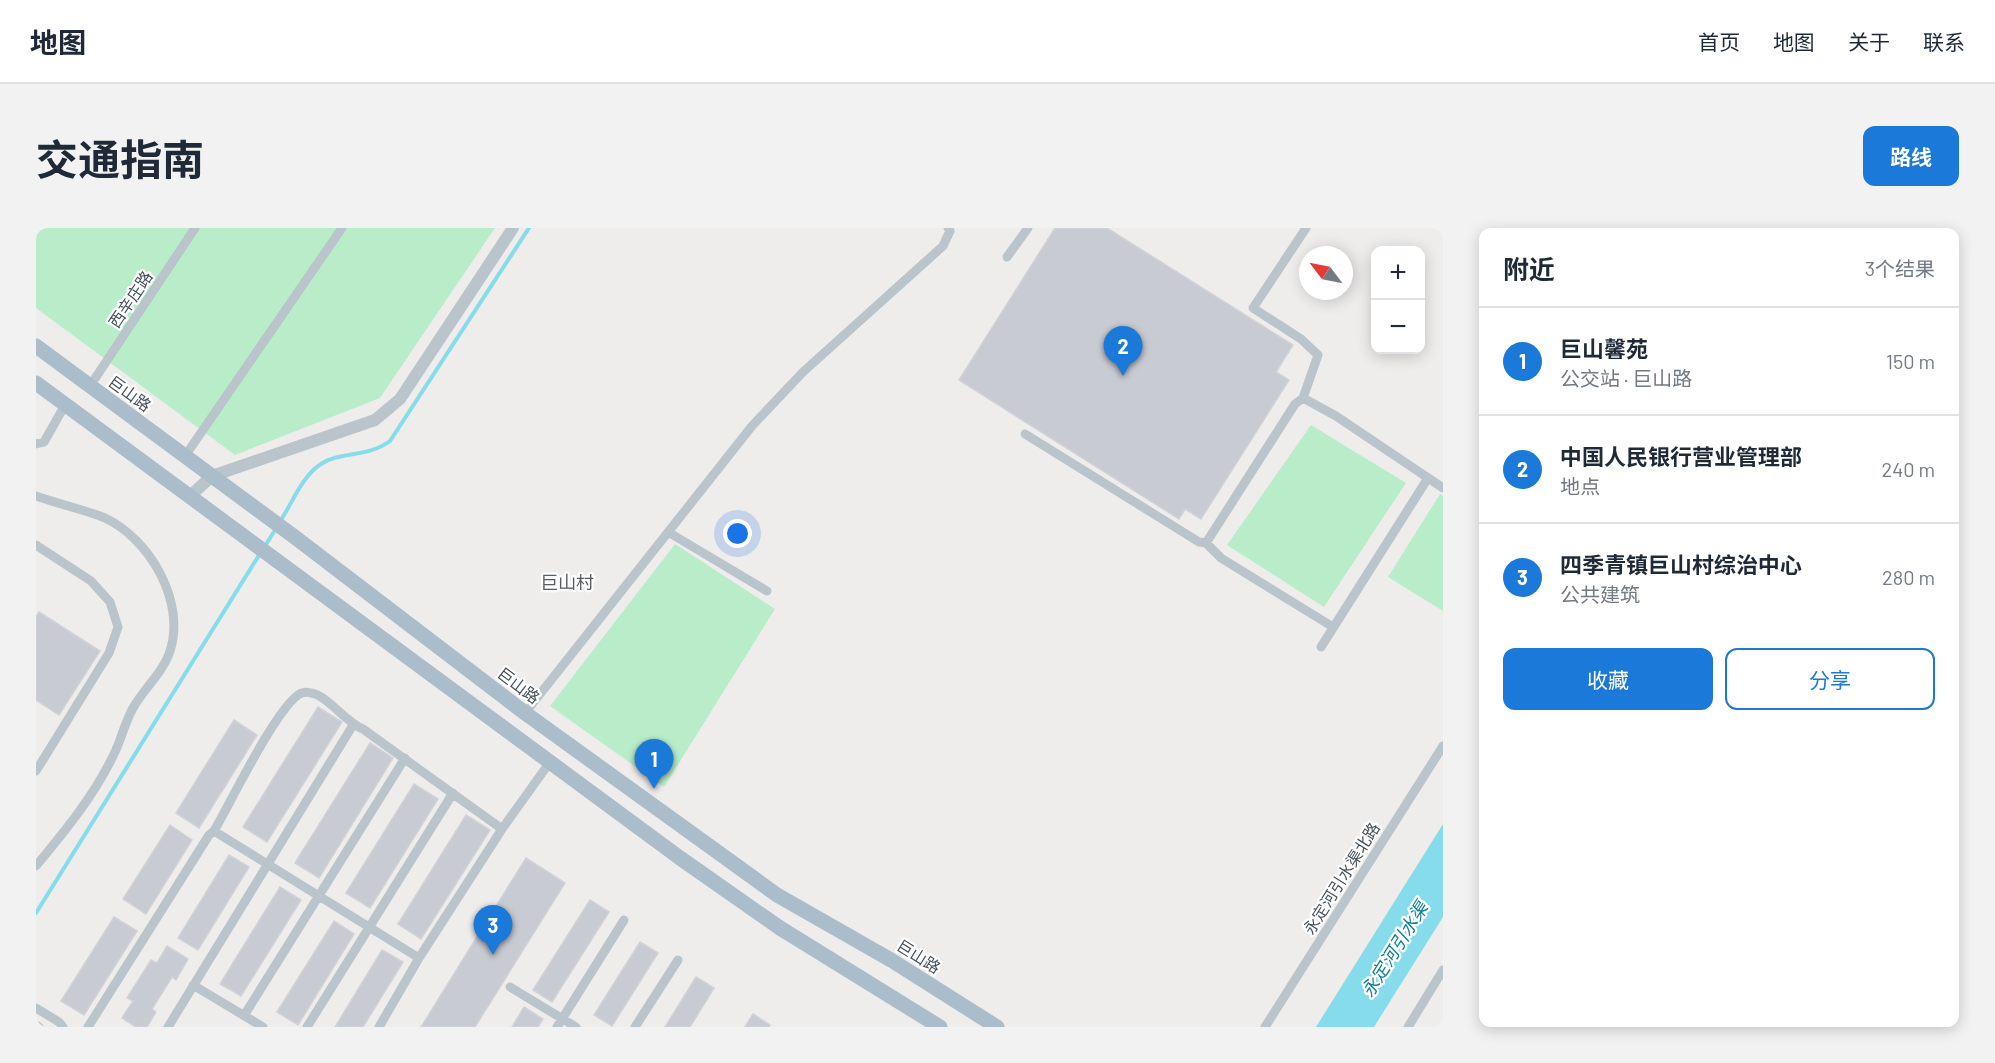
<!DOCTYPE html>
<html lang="zh">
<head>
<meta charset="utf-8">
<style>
  :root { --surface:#fff; --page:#f2f2f3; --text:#1f2937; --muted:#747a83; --line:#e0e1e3; --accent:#1b7ad9 }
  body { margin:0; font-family:Barlow,"Noto Sans SC",sans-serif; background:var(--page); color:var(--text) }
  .controls { position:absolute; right:18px; top:18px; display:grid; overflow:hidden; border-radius:12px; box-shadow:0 3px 15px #0003 }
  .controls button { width:54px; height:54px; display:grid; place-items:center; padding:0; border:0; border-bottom:2px solid var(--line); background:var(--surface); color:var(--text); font:30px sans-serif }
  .compass { position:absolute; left:1263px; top:18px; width:54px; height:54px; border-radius:50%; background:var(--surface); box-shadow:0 3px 15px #0003; rotate:302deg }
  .you { position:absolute; left:702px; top:306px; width:21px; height:21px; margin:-15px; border:4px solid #fff; border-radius:50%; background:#1a73e8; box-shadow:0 0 0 9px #1a73e833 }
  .badge { display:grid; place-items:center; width:39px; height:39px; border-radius:50%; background:var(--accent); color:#fff; font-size:20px; font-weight:700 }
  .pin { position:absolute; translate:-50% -50px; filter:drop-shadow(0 2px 3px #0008) }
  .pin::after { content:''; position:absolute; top:32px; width:21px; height:18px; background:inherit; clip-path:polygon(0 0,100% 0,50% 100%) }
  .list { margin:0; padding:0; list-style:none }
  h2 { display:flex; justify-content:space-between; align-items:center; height:78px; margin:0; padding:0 24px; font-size:26px }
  h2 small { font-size:20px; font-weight:400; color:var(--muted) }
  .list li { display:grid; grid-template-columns:39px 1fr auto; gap:18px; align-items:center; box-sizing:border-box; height:108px; padding:0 24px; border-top:2px solid var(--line) }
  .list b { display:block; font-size:22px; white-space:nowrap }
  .list p { margin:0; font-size:20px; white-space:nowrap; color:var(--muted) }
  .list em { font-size:20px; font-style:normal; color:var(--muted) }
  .actions { display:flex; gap:12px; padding:18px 24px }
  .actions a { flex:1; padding:14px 0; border:2px solid var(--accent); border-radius:12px; text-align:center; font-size:21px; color:var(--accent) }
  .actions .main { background:var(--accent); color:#fff }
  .map { position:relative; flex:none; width:1407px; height:799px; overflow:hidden; border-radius:12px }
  header { display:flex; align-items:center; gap:36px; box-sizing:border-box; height:84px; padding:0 30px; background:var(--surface); border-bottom:2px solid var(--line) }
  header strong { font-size:28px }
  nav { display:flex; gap:33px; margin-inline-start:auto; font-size:21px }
  .intro { display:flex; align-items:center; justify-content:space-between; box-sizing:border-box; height:144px; padding:0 36px }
  h1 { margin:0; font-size:42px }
  .button { padding:15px 27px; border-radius:12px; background:var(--accent); color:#fff; font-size:21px; font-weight:700 }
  main { display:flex; gap:36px; padding:0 36px }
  aside { flex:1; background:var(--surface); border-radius:12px; box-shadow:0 3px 15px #0003 }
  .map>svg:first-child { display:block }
</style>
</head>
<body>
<header>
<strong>地图</strong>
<nav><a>首页</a><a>地图</a><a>关于</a><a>联系</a></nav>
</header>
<div class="intro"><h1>交通指南</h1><a class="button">路线</a></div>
<main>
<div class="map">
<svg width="1407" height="799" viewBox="0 0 1407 799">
  <rect width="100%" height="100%" fill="#efecec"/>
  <!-- green -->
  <path fill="#b9edca" d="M0,0H459L344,170L199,227L0,80Z
    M1275,197L1370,255L1288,379L1191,317Z
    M1404,266L1407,268V383L1352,349Z
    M639,316L739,381L628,559L514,478Z"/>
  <!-- water -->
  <path fill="#86dcea" d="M1407,596V689L1338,799H1280Z"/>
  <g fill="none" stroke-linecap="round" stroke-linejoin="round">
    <!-- stream -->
    <path stroke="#86dcea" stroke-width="4" d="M245,292C256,275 267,247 285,236C304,223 331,230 354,213L493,0
      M229,318L241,299
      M0,685L225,324"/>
  </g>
  <!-- building -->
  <path fill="#c8cbd1" stroke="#d0d2d8" stroke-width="1.5" d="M1019,0H1071L1257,117L1240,144L1253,152L1165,291L1149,281L1143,291L923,152Z
    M3,384L64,423L23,487L0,472V389Z
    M282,479L306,494L231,614L207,599Z
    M198,492L221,507L163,600L140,585Z
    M334,515L357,530L283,650L259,635Z
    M378,556L402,571L334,680L310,665Z
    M430,587L454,602L385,711L362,696Z
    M134,597L156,612L110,686L87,671Z
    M193,627L213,639L162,722L142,710Z
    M490,630L529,655L439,799H385Z
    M244,659L265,672L205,768L184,756Z
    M554,672L573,684L516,774L497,762Z
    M78,689L101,703L48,787L25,773Z
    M298,693L318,706L262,797L241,784Z
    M604,714L622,725L576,798L558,787Z
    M131,718L152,731L140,752L136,749L116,781L120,784L111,799H100L86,790L97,773L91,770L115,732L121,735Z
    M346,722L367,734L327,799H299Z
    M660,749L678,760L654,799H629Z
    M488,779L507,791L502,799H476Z
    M717,786L734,797L733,799H709Z"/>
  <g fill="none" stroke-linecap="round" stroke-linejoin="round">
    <!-- minor -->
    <path stroke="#bac4cb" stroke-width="9" d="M971,29L992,0
      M54,158L159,0
      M1267,170L1300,188L1407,260
      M989,206L1163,314L1170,315L1185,330L1297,399
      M0,216L8,214L29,177
      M149,228L306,0
      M0,268C22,276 47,281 69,290C114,311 150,374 134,423C128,443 107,462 97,480C89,494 85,512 78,526C58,568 29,603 0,638
      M632,304L731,363
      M1170,315L1259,176L1267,170L1282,127L1265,111L1217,80L1270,0
      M0,317L55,353L74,374L82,399L73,425L0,543
      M1285,419L1392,250
      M489,485L716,198L767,144L907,18L914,3L912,0
      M178,603L383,730
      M157,757L227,799
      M474,759L540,799
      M0,780L23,794L27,799
      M209,786L369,530
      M0,797L3,799
      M52,799L173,607L178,603C196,572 237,486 262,467C266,464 271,464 275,465C291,467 309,494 327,501L466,601
      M132,799L317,497
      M271,799L417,565
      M343,799L383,730L466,601L514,534
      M521,799L588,692
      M599,799L642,732
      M1229,799L1407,518
      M1372,799L1407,742"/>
    <!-- tertiary -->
    <path stroke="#bac4cb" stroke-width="12" d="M154,268L176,248L339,192L364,171L477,0"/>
    <!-- primary -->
    <path stroke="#abbdcb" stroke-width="15" d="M0,118L260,310L489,485L741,667L855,732L961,799
      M0,155L644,630L744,700L904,799"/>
  </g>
  <g text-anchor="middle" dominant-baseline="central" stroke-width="4.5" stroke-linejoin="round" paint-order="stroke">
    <!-- street labels -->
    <g font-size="16" fill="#455059" stroke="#fff">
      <text transform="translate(94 71) rotate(-56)">西辛庄路</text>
      <text transform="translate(94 165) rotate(36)">巨山路</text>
      <text transform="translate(483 457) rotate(37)">巨山路</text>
      <text transform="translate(1305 650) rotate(-58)">永定河引水渠北路</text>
      <text transform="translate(883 728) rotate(32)">巨山路</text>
    </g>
    <!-- neighbourhood labels -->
    <g font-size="18" fill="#595d61" stroke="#fff">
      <text x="531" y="354">巨山村</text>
    </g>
    <!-- water labels -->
    <g font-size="18" font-style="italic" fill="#0e8194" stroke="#fff">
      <text transform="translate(1358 721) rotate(-58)">永定河引水渠</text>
    </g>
  </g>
</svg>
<div class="controls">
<button>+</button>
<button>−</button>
</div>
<svg class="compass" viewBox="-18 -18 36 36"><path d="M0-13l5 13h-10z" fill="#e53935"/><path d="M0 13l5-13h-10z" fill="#747a83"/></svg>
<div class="you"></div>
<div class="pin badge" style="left:618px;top:561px">1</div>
<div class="pin badge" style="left:1087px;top:148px">2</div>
<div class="pin badge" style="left:457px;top:727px">3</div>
</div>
<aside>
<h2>附近<small>3个结果</small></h2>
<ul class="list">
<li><span class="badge">1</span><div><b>巨山馨苑</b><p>公交站 · 巨山路</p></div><em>150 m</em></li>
<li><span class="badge">2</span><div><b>中国人民银行营业管理部</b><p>地点</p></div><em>240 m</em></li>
<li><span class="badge">3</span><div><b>四季青镇巨山村综治中心</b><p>公共建筑</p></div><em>280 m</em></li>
</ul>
<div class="actions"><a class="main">收藏</a><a>分享</a></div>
</aside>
</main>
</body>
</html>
